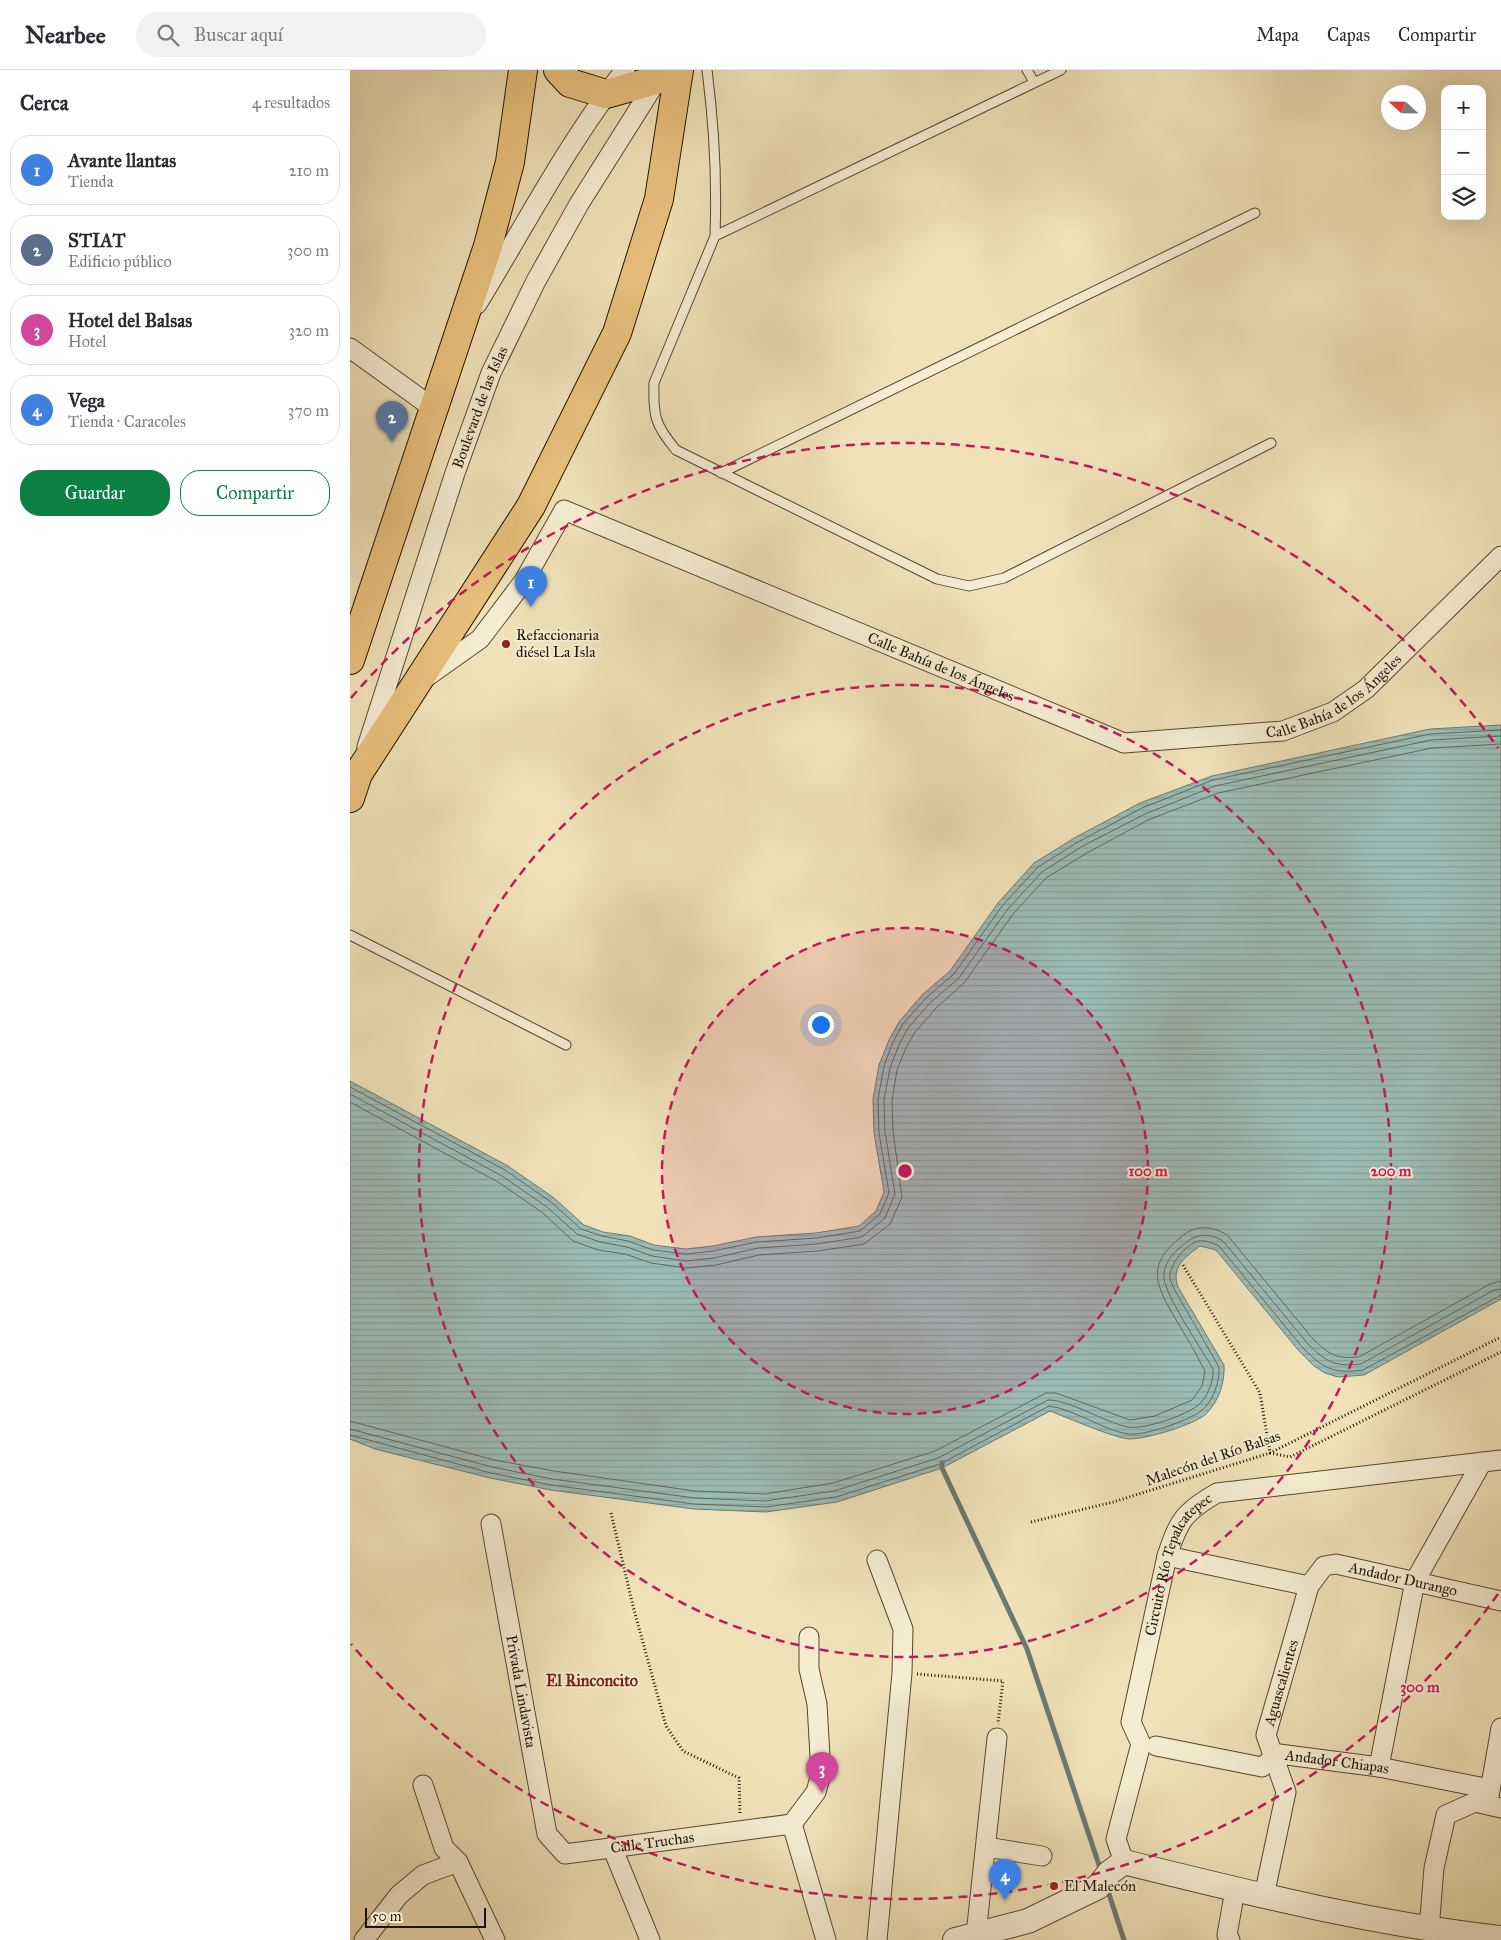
<!DOCTYPE html>
<html lang="es">
<head>
<meta charset="utf-8">
<style>
  :root { --surface:#fff; --page:#f2f2f3; --text:#2b2b33; --muted:#7c7c81; --line:#e1e1e2; --accent:#0b8043 }
  body { margin:0; font-family:"IM FELL Great Primer",serif; background:var(--page); color:var(--text) }
  .controls { position:absolute; right:15px; top:15px; display:grid; overflow:hidden; border-radius:10px; box-shadow:0 5px 20px #0002 }
  .controls button { width:45px; height:45px; display:grid; place-items:center; padding:0; border:0; border-bottom:1px solid var(--line); background:var(--surface); color:var(--text); font:25px sans-serif }
  .compass { position:absolute; left:1031px; top:15px; width:45px; height:45px; border-radius:50%; background:var(--surface); box-shadow:0 5px 20px #0002; rotate:292deg }
  .scale { position:absolute; left:15px; bottom:12px; width:121px; box-sizing:border-box; padding-left:5px; border:2px solid #231401; border-top:0; font-size:14px; line-height:18px; white-space:nowrap; color:#231401; -webkit-text-stroke:4px #f5ecd1; paint-order:stroke }
  .you { position:absolute; left:470px; top:954px; width:18px; height:18px; margin:-12px; border:4px solid #fff; border-radius:50%; background:#1a73e8; box-shadow:0 0 0 8px #1a73e833 }
  .badge { display:grid; place-items:center; width:32px; height:32px; border-radius:50%; background:var(--accent); color:#fff; font-size:16px; font-weight:700 }
  .pin { position:absolute; translate:-50% -41px; filter:drop-shadow(0 1px 2px #0008) }
  .pin::after { content:''; position:absolute; top:26px; width:18px; height:15px; background:inherit; clip-path:polygon(0 0,100% 0,50% 100%) }
  .list { margin:0; padding:0; list-style:none }
  h2 { display:flex; justify-content:space-between; align-items:center; height:65px; margin:0; padding:0 20px; font-size:21px }
  h2 small { font-size:16px; font-weight:400; color:var(--muted) }
  .list li { display:grid; grid-template-columns:32px 1fr auto; gap:15px; align-items:center; box-sizing:border-box; height:70px; margin:0 10px 10px; padding:0 10px; border:1px solid var(--line); border-radius:20px }
  .list b { display:block; font-size:19px; white-space:nowrap }
  .list p { margin:0; font-size:16px; white-space:nowrap; color:var(--muted) }
  .list em { font-size:16px; font-style:normal; color:var(--muted) }
  .actions { display:flex; gap:10px; padding:15px 20px }
  .actions a { flex:1; padding:11px 0; border:1px solid var(--accent); border-radius:20px; text-align:center; font-size:18px; color:var(--accent) }
  .actions .main { background:var(--accent); color:#fff }
  .icon { flex:none; width:28px; height:28px; fill:none; stroke:currentColor; stroke-width:2; stroke-linecap:round; stroke-linejoin:round }
  .map { position:relative; flex:none; width:1151px; height:1870px; overflow:hidden }
  header { display:flex; align-items:center; gap:30px; box-sizing:border-box; height:70px; padding:0 25px; background:var(--surface); border-bottom:1px solid var(--line) }
  header strong { font-size:24px }
  nav { display:flex; gap:28px; margin-inline-start:auto; font-size:18px }
  .search { width:350px; height:45px; background:var(--page); display:flex; align-items:center; gap:12px; box-sizing:border-box; padding:0 18px; border-radius:28px; color:var(--muted); font-size:19px }
  main { display:flex }
  aside { flex:1; background:var(--surface) }
  .map>svg:first-child { display:block }
</style>
</head>
<body>
<header>
<strong>Nearbee</strong>
<div class="search"><svg class="icon" aria-label="search" viewBox="0 0 24 24"><circle cx="10" cy="10" r="6"/><path d="M15 15l6 6"/></svg>Buscar aquí</div>
<nav><a>Mapa</a><a>Capas</a><a>Compartir</a></nav>
</header>
<main>
<aside>
<h2>Cerca<small>4 resultados</small></h2>
<ul class="list">
<li><span class="badge" style="background:#3f7fe0">1</span><div><b>Avante llantas</b><p>Tienda</p></div><em>210 m</em></li>
<li><span class="badge" style="background:#5c6f8a">2</span><div><b>STIAT</b><p>Edificio público</p></div><em>300 m</em></li>
<li><span class="badge" style="background:#d1479c">3</span><div><b>Hotel del Balsas</b><p>Hotel</p></div><em>320 m</em></li>
<li><span class="badge" style="background:#3f7fe0">4</span><div><b>Vega</b><p>Tienda · Caracoles</p></div><em>370 m</em></li>
</ul>
<div class="actions"><a class="main">Guardar</a><a>Compartir</a></div>
</aside>
<div class="map">
<svg width="1151" height="1870" viewBox="0 0 1151 1870">
  <defs>
    <pattern id="water-rules" width="6" height="5" patternUnits="userSpaceOnUse" patternTransform="scale(1.25)"><rect width="6" height="5" fill="#9cbcb6"/><path d="M0 2.5h6" fill="none" stroke="#86a19b"/></pattern>
  </defs>
  <rect width="100%" height="100%" fill="#f0e1b8"/>
  <filter id="stains"><feTurbulence type="fractalNoise" baseFrequency=".004" numOctaves="4"/><feColorMatrix values="0 0 0 0 .2 0 0 0 0 .09 0 0 0 0 .02 0 0 0 .5 -.17"/></filter>
  <radialGradient id="worn" r=".72"><stop offset=".6" stop-color="#630" stop-opacity="0"/><stop offset="1" stop-color="#630" stop-opacity=".3"/></radialGradient>
  <!-- water -->
  <path fill="url(#water-rules)" stroke="#6c796e" d="M1151,655V1229L1014,1305L988,1307L975,1303L964,1296L949,1281L866,1180L850,1176C834,1188 821,1197 828,1217L874,1295C875,1312 869,1331 856,1344C844,1355 796,1369 780,1369C766,1369 716,1347 700,1341L592,1398L487,1432L416,1442L344,1439L201,1420L140,1408L25,1379L0,1369V1011L158,1096L204,1128L234,1155L253,1162L280,1166L304,1175L336,1179L363,1176L406,1167L466,1163L509,1156L526,1141L534,1122L524,1063L523,1029L529,995L539,970L549,952L572,925L600,901L648,833L684,793L726,767L790,733L862,706L1080,659Z"/>
  <g fill="none" stroke-linecap="round" stroke-linejoin="round">
    <!-- shore -->
    <path stroke="#60685c" stroke-width="1" d="M0,1017L155,1100L201,1132L231,1159L252,1166L278,1171L303,1180L336,1184L363,1181L407,1172L467,1168L510,1161L530,1144L539,1123L529,1063L528,1029L534,996L543,972L553,954L576,928L604,904L652,836L688,797L728,772L792,738L863,710L1080,664L1151,660
      M0,1024L152,1106L197,1137L227,1164L250,1172L277,1177L302,1186L336,1191L364,1188L408,1178L467,1174L512,1167L535,1148L545,1124L535,1062L534,1030L540,998L549,975L558,958L580,933L609,908L657,840L692,802L731,777L795,744L865,716L1081,670L1151,666
      M0,1032L148,1112L193,1143L223,1171L248,1180L275,1184L301,1193L336,1198L366,1195L409,1185L468,1181L514,1174L540,1154L552,1127L543,1061L542,1031L547,1000L556,978L565,962L586,938L614,913L663,844L696,808L735,784L798,750L868,723L1082,678L1151,674
      M0,1351L144,1390L204,1401L345,1421L415,1424L483,1413L585,1381L696,1323H706L780,1350L805,1346L842,1330L852,1316L855,1301C846,1283 835,1265 825,1248C803,1211 797,1192 835,1164C848,1154 866,1157 878,1166L963,1269C980,1285 986,1289 1009,1287L1140,1214L1151,1211
      M0,1359L142,1397L202,1409L345,1428L415,1431L484,1421L588,1388L698,1330C720,1330 754,1352 778,1357C793,1360 834,1346 847,1336C857,1329 864,1311 863,1299C852,1280 815,1225 814,1208C813,1191 826,1180 838,1171C849,1163 862,1164 873,1171L958,1274C977,1292 984,1297 1011,1294L1144,1220L1151,1219
      M0,1365L141,1403L201,1415L344,1434L416,1437L486,1427L590,1394L699,1336C724,1339 755,1361 778,1364C794,1366 838,1351 851,1341C863,1332 870,1311 869,1297L824,1219C823,1216 820,1211 820,1208C819,1194 836,1174 849,1171C856,1170 863,1173 869,1176L953,1278C974,1299 983,1304 1013,1300L1151,1225"/>
    <!-- stream -->
    <path stroke="#6c796e" stroke-width="5" d="M592,1393V1398L677,1579L751,1801
      M757,1818L774,1870"/>
    <!-- service casing -->
    <g stroke="#56472f" stroke-width="11">
      <path id="service" d="M357,0C364,54 367,112 365,166L711,0
        M677,0L684,12
        M365,166L304,313C303,346 305,355 326,380L587,509L619,516L654,508L921,373
        M371,403L905,143
        M0,865L216,975"/>
    </g>
    <!-- minor casing -->
    <g stroke="#56472f" stroke-width="21">
      <g id="minor">
        <path d="M127,234C175,156 218,72 275,0"/>
        <path d="M0,278L83,338"/>
        <path id="s1" d="M75,608L130,569L174,511L214,440L774,673L933,661L983,642L1016,619L1151,486"/>
        <path id="s2" d="M17,677L105,403L141,303L186,211L229,134L309,7"/>
        <path id="s3" d="M141,1454L197,1764L215,1784L442,1754L476,1870"/>
        <path id="s4" d="M817,1486L959,1516L974,1496L986,1494L1151,1531"/>
        <path id="s5" d="M806,1676L912,1697L929,1684L1029,1697L1140,1719"/>
        <path d="M1029,1697L1065,1511L1132,1392"/>
        <path d="M73,1715L94,1778L108,1792L145,1870"/>
        <path d="M1138,1732L1151,1658"/>
        <path d="M442,1754L466,1722L471,1704L467,1634L459,1599V1567"/>
        <path d="M262,1777L300,1870"/>
        <path d="M636,1777L692,1786"/>
        <path id="s6" d="M774,1792L766,1769L791,1674L781,1652L817,1486C829,1450 834,1442 867,1423L1151,1390"/>
        <path id="s7" d="M914,1826L936,1722L916,1665L959,1516"/>
        <path d="M1079,1860L1084,1798L1096,1745L1125,1732L1151,1738"/>
        <path d="M626,1865L647,1668"/>
        <path d="M14,1870L49,1825L73,1805L108,1792"/>
        <path d="M527,1870L552,1603L553,1559L527,1490"/>
        <path d="M880,1870L877,1865L885,1820"/>
      </g>
    </g>
    <!-- tertiary casing -->
    <g stroke="#56472f" stroke-width="26">
      <path id="tertiary" d="M605,1870L678,1851L748,1817L759,1803L774,1792C899,1823 1023,1854 1151,1868"/>
    </g>
    <!-- trunk casing -->
    <g stroke="#231401" stroke-width="30">
      <path id="trunk" d="M208,0L220,13L256,24L306,10
        M0,590L138,176L160,92L173,0
        M0,728L8,704L181,436L267,263L309,129L329,0"/>
    </g>
    <!-- path -->
    <path stroke="#231401" stroke-width="3" stroke-dasharray="1 2.5" stroke-linecap="butt" d="M833,1195L910,1323L920,1383L940,1387L1151,1282
      M261,1443L284,1540L316,1656L333,1681L389,1708L390,1745
      M681,1452L763,1432L920,1383L1151,1267
      M567,1604L653,1611L648,1654"/>
    <!-- service -->
    <use href="#service" stroke="#f5ecd1" stroke-width="9"/>
    <!-- minor -->
    <use href="#minor" stroke="#f5ecd1" stroke-width="19"/>
    <!-- tertiary -->
    <use href="#tertiary" stroke="#f5ecd1" stroke-width="24"/>
    <!-- trunk -->
    <use href="#trunk" stroke="#e8c07c" stroke-width="28"/>
  </g>
  <!-- distance rings -->
  <circle cx="555" cy="1101" r="243" fill="#c2185b" fill-opacity=".12"/>
  <g fill="none" stroke="#c2185b" stroke-width="2.5" stroke-dasharray="9 6">
    <circle cx="555" cy="1101" r="243"/>
    <circle cx="555" cy="1101" r="486"/>
    <path d="M1148 1524A729 729 0 0 1 1 1574M1 628A729 729 0 0 1 1148 678"/>
  </g>
  <!-- markers -->
  <g fill="#8f2418" stroke="#f5ecd1" stroke-width="2">
    <circle cx="156" cy="574" r="5"/>
    <circle cx="704" cy="1816" r="5"/>
  </g>
  <g text-anchor="middle" dominant-baseline="central" stroke-width="4" stroke-linejoin="round" paint-order="stroke">
    <!-- street labels -->
    <g font-size="15" fill="#231401" stroke="#f5ecd1">
      <text stroke="none"><textPath href="#s2" startOffset="358">Boulevard de las Islas</textPath></text>
      <text stroke="none"><textPath href="#s1" startOffset="630">Calle Bahía de los Ángeles</textPath></text>
      <text stroke="none"><textPath href="#s1" startOffset="1049">Calle Bahía de los Ángeles</textPath></text>
      <text transform="translate(863 1388) rotate(-19)">Malecón del Río Balsas</text>
      <text stroke="none"><textPath href="#s6" startOffset="314">Circuito Río Tepalcatepec</textPath></text>
      <text stroke="none"><textPath href="#s4" startOffset="251">Andador Durango</textPath></text>
      <text stroke="none"><textPath href="#s7" startOffset="221">Aguascalientes</textPath></text>
      <text stroke="none"><textPath href="#s3" startOffset="170">Privada Lindavista</textPath></text>
      <text stroke="none"><textPath href="#s5" startOffset="188">Andador Chiapas</textPath></text>
      <text stroke="none"><textPath href="#s3" startOffset="430">Calle Truchas</textPath></text>
    </g>
    <!-- poi labels -->
    <g font-size="15" fill="#231401" stroke="#f5ecd1" text-anchor="start">
      <text x="166" y="565">Refaccionaria<tspan x="166" dy="17">diésel La Isla</tspan></text>
      <text x="714" y="1816">El Malecón</text>
    </g>
    <!-- neighbourhood labels -->
    <g font-size="16" font-weight="bold" fill="#7a1f14" stroke="#f5ecd1">
      <text x="242" y="1610">El Rinconcito</text>
    </g>
  </g>
  <circle cx="555" cy="1101" r="8" fill="#c2185b" stroke="#f5ecd1" stroke-width="2.5"/>
  <g font-size="15" text-anchor="middle" font-weight="bold" fill="#c2185b" stroke="#f5ecd1" stroke-width="4" stroke-linejoin="round" paint-order="stroke">
    <text x="798" y="1106">100 m</text>
    <text x="1041" y="1106">200 m</text>
    <text x="1070" y="1622">300 m</text>
  </g>
  <rect width="100%" height="100%" filter="url(#stains)"/>
  <rect width="100%" height="100%" fill="url(#worn)"/>
</svg>
<div class="controls">
<button>+</button>
<button>−</button>
<button><svg class="icon" aria-label="layers" viewBox="0 0 24 24"><path d="M12 4l9 5-9 5-9-5zM3 14l9 5 9-5"/></svg></button>
</div>
<svg class="compass" viewBox="-18 -18 36 36"><path d="M0-13l5 13h-10z" fill="#e53935"/><path d="M0 13l5-13h-10z" fill="#7c7c81"/></svg>
<div class="scale">50 m</div>
<div class="you"></div>
<div class="pin badge" style="left:181px;top:537px;background:#3f7fe0">1</div>
<div class="pin badge" style="left:42px;top:372px;background:#5c6f8a">2</div>
<div class="pin badge" style="left:472px;top:1723px;background:#d1479c">3</div>
<div class="pin badge" style="left:655px;top:1830px;background:#3f7fe0">4</div>
</div>
</main>
</body>
</html>
